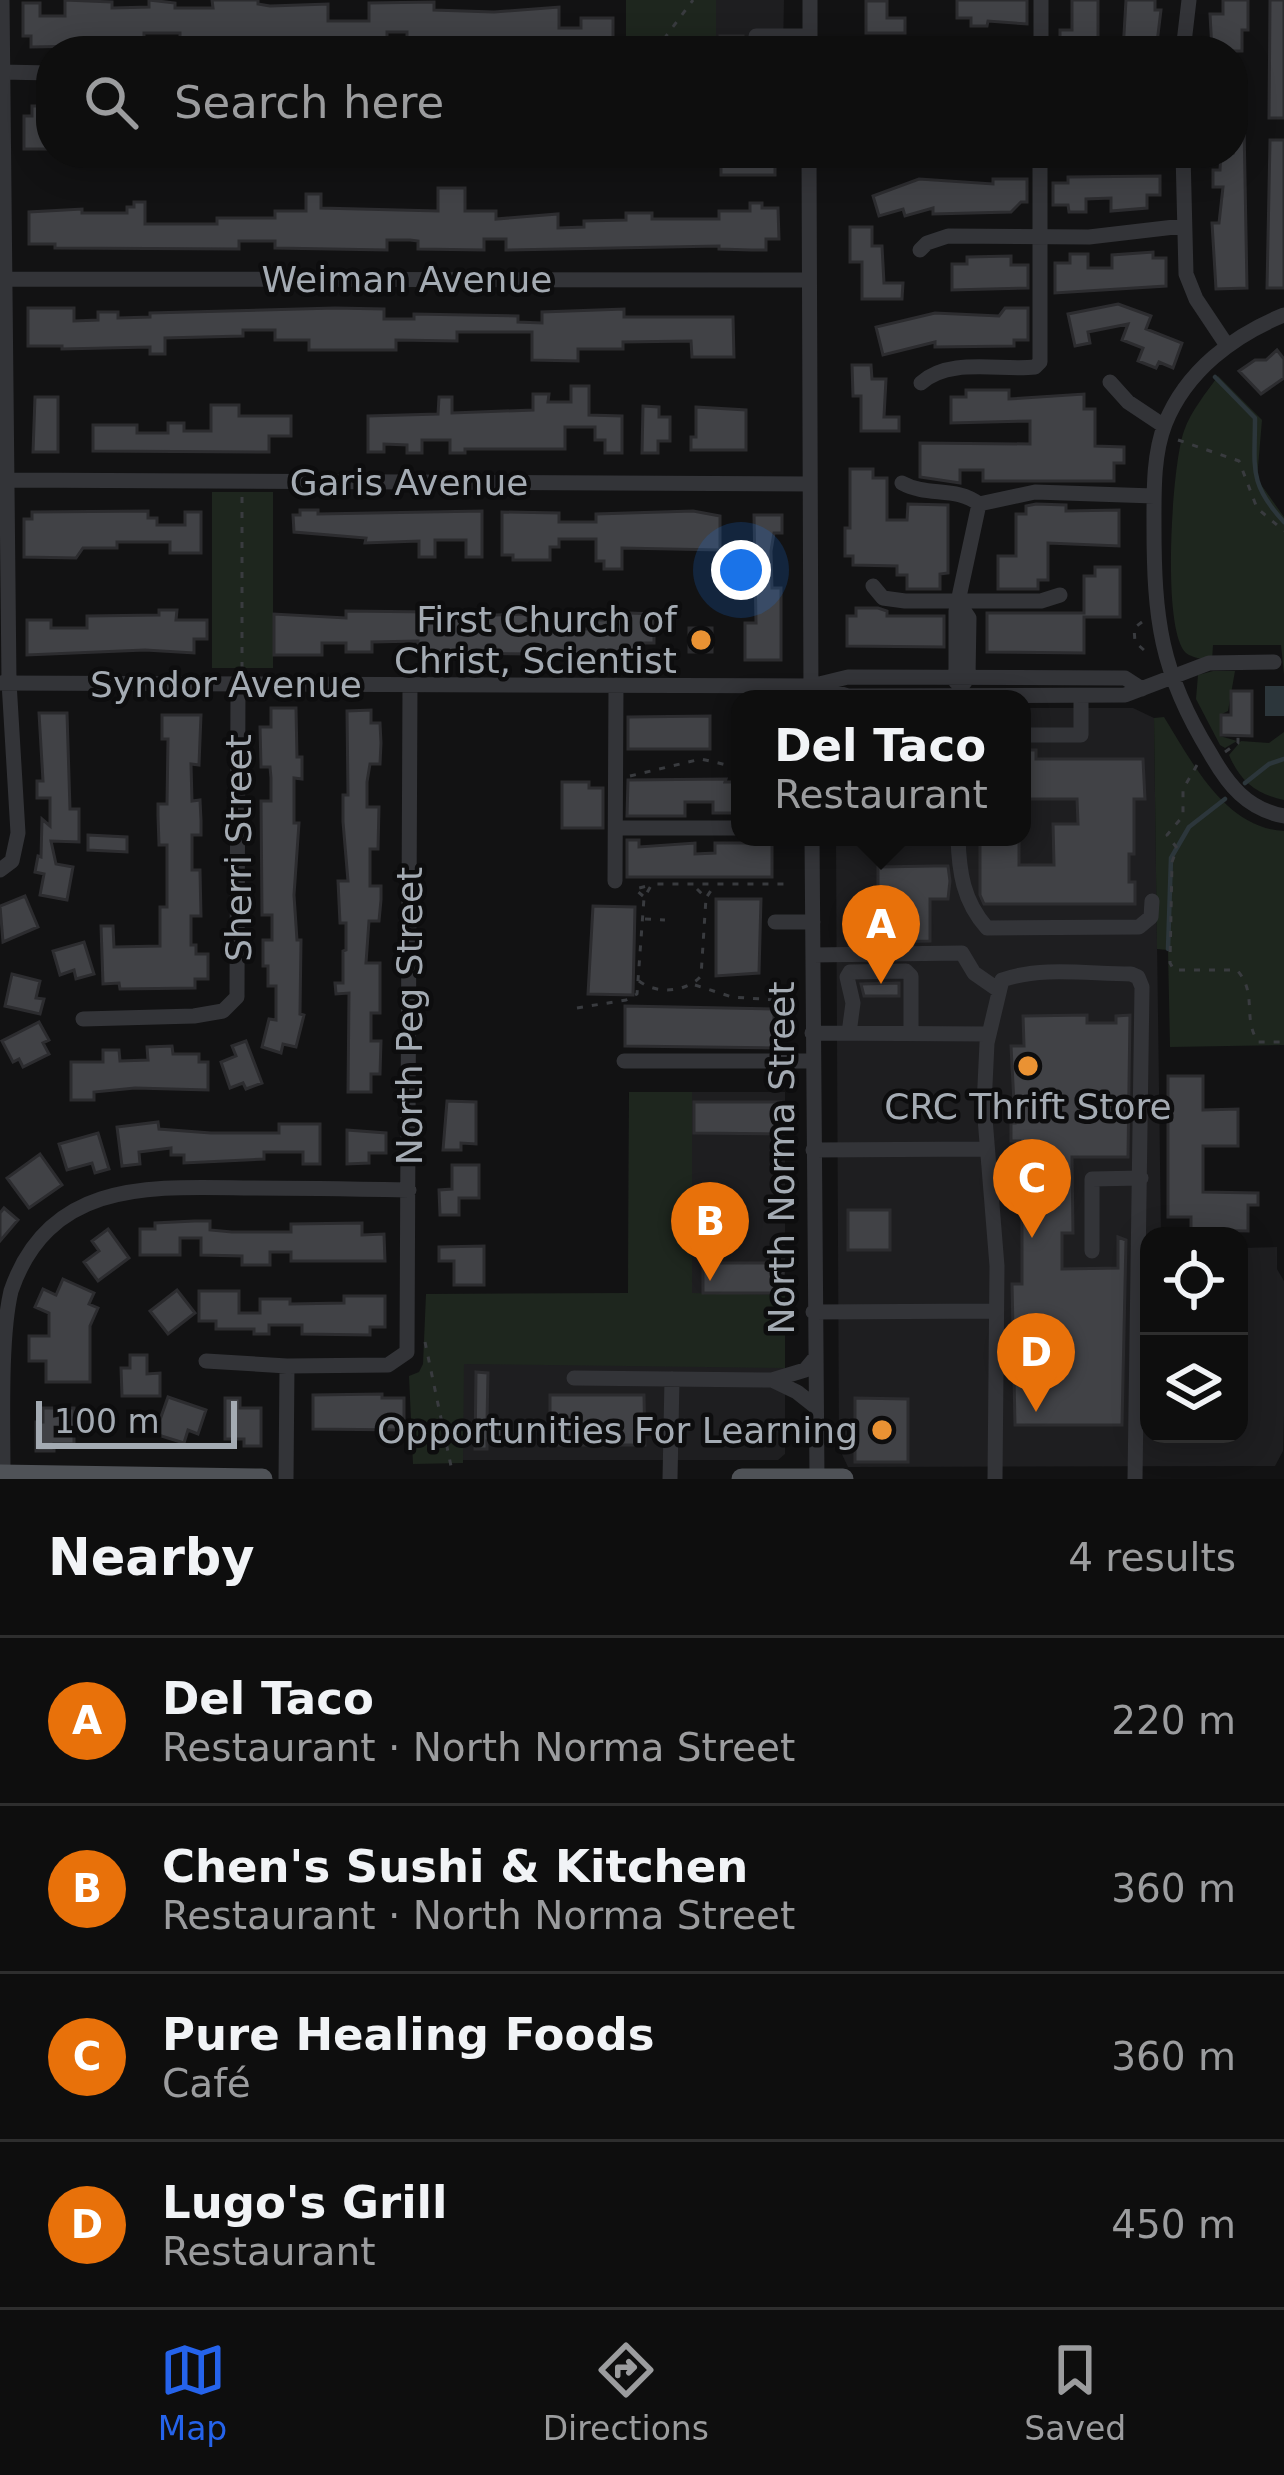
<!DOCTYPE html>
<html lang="en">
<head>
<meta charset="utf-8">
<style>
  :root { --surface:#0e0e0e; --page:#171717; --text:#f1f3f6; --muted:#9b9c9e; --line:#2e2e2e; --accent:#2563eb }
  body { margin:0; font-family:"DejaVu Sans",sans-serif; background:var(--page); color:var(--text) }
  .controls { position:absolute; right:36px; bottom:36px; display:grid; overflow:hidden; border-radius:24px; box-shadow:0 6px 30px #0003 }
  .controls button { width:108px; height:108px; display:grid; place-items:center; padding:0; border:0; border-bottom:3px solid var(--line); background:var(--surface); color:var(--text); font:60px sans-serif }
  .scale { position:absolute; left:36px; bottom:30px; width:201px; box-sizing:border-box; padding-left:12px; border:6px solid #a4abb3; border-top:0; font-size:33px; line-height:42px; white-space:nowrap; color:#a4abb3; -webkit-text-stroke:9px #0d0d0e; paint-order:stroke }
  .you { position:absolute; left:741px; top:570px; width:42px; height:42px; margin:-30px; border:9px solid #fff; border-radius:50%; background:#1a73e8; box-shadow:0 0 0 18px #1a73e833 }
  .badge { display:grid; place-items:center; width:78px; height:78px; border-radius:50%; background:var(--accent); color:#fff; font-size:39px; font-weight:700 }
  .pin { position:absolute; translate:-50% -99px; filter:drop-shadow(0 3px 6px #0008) }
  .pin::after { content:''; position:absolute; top:63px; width:42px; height:36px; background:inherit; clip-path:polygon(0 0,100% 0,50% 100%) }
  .popup { position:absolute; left:731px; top:690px; width:300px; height:156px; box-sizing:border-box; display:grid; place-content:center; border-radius:24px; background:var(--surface); filter:drop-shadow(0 3px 9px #0005); font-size:39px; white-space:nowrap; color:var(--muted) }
  .popup b { font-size:45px; color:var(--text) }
  .popup::after { content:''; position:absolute; left:50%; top:100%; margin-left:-24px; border:24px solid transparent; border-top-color:var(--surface) }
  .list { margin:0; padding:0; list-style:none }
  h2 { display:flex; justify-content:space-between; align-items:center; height:156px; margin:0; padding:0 48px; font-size:51px }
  h2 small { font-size:39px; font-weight:400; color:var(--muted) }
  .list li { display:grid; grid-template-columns:78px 1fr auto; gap:36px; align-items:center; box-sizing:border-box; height:168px; padding:0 48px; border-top:3px solid var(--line) }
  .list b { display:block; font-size:45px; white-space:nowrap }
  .list p { margin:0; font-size:39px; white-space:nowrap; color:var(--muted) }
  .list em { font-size:39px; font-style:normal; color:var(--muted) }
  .icon { flex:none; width:66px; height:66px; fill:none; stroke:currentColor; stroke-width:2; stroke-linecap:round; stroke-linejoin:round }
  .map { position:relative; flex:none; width:1284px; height:1479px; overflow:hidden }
  .search { position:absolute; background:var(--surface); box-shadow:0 6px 30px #0003; left:36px; right:36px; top:36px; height:132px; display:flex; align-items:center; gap:30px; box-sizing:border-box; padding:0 42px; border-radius:48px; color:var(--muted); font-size:45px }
  .sheet { height:828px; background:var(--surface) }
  nav { display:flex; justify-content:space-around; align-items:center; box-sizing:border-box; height:168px; border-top:3px solid var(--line); background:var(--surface); font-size:33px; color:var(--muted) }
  nav a { display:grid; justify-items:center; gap:6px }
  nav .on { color:var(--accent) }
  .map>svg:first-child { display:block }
</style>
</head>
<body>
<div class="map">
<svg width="1284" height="1479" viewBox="0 0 1284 1479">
  <rect width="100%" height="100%" fill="#121213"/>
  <!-- built -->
  <path fill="#1e1e20" d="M716,0H784L783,51H716Z
    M1022,708H1133L1154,718L1161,1236H1149V1434H1239V1248L1277,1247V1269L1284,1281V1416L1283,1451L1275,1466L848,1467L839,1448L836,837H1022Z
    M629,1092H785V1454L778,1460H463V1364H628Z"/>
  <!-- green -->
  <path fill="#1e261e" d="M626,0H716V51H626Z
    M1218,376L1262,420L1257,479L1284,517V675L1281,645H1213L1212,661C1204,659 1192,658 1186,653C1161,630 1172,464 1184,431C1191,411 1206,393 1218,376Z
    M212,492H273V668H212Z
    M1213,671H1235L1228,711L1220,715V736L1237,741L1225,748L1220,745L1196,699L1198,675Z
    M1164,717C1192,762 1225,828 1284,831V1045L1170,1047L1168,950L1157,949L1154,718Z
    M1284,732V800C1256,794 1240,781 1229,755L1241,741L1269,743Z
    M629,1092H692V1293L785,1295V1368L464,1364L463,1463L413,1464L409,1376L419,1372L423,1364L426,1294L628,1293Z"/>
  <!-- water -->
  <path fill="#2c363b" d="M1265,686H1284V716H1265Z"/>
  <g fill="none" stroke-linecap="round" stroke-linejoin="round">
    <!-- stream -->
    <path stroke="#2c363b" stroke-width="4.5" d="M1215,377L1255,418C1255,468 1248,483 1284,522
      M1245,783L1269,764L1284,759
      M1168,949L1171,858L1189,827L1225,799"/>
  </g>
  <!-- building -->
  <path fill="#414246" stroke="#2c2c2f" stroke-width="3" d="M65,0L112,2V8L149,7V0L175,3V8H213L212,0H258V4L270,6L328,4V21H369V3L434,2V10L494,12L559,7V28H581V18H613V48L407,46V32H387V48L282,46V43L224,40H195V47H180V33H144V45L31,47V36H23V3H40V16H65Z
    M957,0H1027V24L988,21L987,26H971V18H957Z
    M1072,0H1098V46H1060V30H1072Z
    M1126,0H1155V10H1161L1156,51H1123Z
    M1223,0H1248V30H1242V51H1212L1210,14H1223Z
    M1270,0H1284V118H1269Z
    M866,1H887V18H905V33H866Z
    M720,36H743V51H721Z
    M1233,80H1243V120H1233Z
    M32,106H51V149H24V116H32Z
    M1233,125H1244L1247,288L1216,289L1212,223H1219L1223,187H1213V170H1220L1221,153H1233Z
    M1270,140H1284V288H1267Z
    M721,153H775V175H721Z
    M866,153H904V162L867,164Z
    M1160,176V195H1147V208L1111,211V198L1086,199V212H1069L1068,205H1053V183H1068V177Z
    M919,179L993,184V179H1027V202H1021L1011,212L933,214V208L905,216L903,209L879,216L873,196Z
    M438,188H465V211H496V219L558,214V228L584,227V221L626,220V213H652V219H719V211H750V203H762V208H778L779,239H766V250H751L719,249V246L506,250V239H484V250L418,249V241L410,240H387V250L275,248V241H239V249L55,248V244H29V212L82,209V213H127V207H134V202H145V224H217V218H275V211H306V194H321V208L438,211Z
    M850,227H872V246H882L884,283H903L902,299H862V262H850Z
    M1153,252V258H1166V286L1055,293V263H1070V254H1088V268H1112V255Z
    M1011,256V265H1028V288L952,290V264H967V257Z
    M1118,304L1151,316L1146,329L1182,343L1173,368L1159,362L1156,368L1138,361L1143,348L1122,340L1128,324L1088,332L1090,343L1075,346L1068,314Z
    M28,308H74V321L98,320V312H118V318L150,317V313L335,308L384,309V319H414V314L518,316V322L542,323V312L624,309V317H733L734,357H692L691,341L623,342V349H578V361L532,360V332H457V341L396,340V350H309V340H275V330H243V336L165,338V354H150V347L62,349V346H28Z
    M1005,308H1028V340H1014V346L935,347V342L883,355L876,327L935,313L999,316Z
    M1277,350L1284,359V378L1261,394L1239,371L1255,360H1266Z
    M852,365H871L872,379H886L884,417H899V431H861V396H853Z
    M571,386H589V415L622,416V453H605V440H595V427H565V449H465V453H450V440H422V453H407V445L384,444V452H368V416L438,414L439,397H452V413L533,410V394H549L548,402H571Z
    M966,390H1009V399L1084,394V409H1095V446L1124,447V463H1114V481H983V470H960V483L920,477V443L1030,444V421L951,423V397H966Z
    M35,397H58V452H33Z
    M211,405H239V416H291V436H269V452L93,451V425H137V433H168V423H184V431H211Z
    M643,406L659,407V417H670V441H658V453H642Z
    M696,407L746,410V450H691V437H696Z
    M850,469H873V478H887V520H907L908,504L948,505V573L940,574V589H907V575H897V566L853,565V556H845V528H850Z
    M1036,504L1066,505V511L1119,510V546L1048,543V580H1038V589H998V556H1016V514H1026V506Z
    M300,510H318V514L482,511V557H466V540H435V557H419V541L365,543L366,538L294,532L293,515H300Z
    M148,511V518H157V525H185V512H201V553H170V542H117V548H83L76,558L24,557V519H32V512Z
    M693,511L720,516V550L622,548V569H604V561H596V539H559V547H550V560H513V555H502V512L559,513V522H596V514Z
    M754,515H782V533H774L771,551L772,588H781V660H745V623H756Z
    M1095,567H1120V617H1084V653L987,652V613H1084V576H1095Z
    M856,608H878L887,611V616H944V647L847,646V616H856Z
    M159,610H177L176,620H207V639H194V653L145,650L27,655V620H51V628H87V616L159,615Z
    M346,611L433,612L463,616L528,614V629H594V620H604V612L654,614V643H641V655L445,653L418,650V641L372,642V652H346V643H322V655H274V614L346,618Z
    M689,628H712V652H689Z
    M1231,691H1252V736L1221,735V715H1231Z
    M271,708H296L297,757H302V779L294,778V823H299L294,895L297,940H301L300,1014L304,1015L296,1047L283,1044L281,1053L262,1047L269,1019L276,1020V986H268V966H263V940H272V915H262L261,801H271V778L270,767H261L260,727H271Z
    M371,710V723H380L381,743L380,764H370L367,782V807H379L378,849H370V886H381V900L379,921H369L366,963H380V1013H371V1041H381L380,1074H371V1092H348L349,993L336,994L335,983H343V951L346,950V923H340L338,881H348L343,822V795H348L347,711Z
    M39,713H67L70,809H79V842L51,841L56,864L73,867L67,900L40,895L44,874L35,872L38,856L41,857L42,819L50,826V798H37V781H43Z
    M162,715H201L199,765L191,764L192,801L200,800L201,820V835H192V870H200L201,916H191V945H196V954H208V979H195V988L120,989L119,983L103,984L101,926H113L114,947L160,946V907H167V845H159L158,816V804H167L168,739H162Z
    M710,716V749H628V717Z
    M1022,750H1036V759H1143L1145,799H1134V854H1129V882H1135V904H984L980,895V837H1019V865H1054L1053,824H1078L1077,799H1022Z
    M726,779L725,782H740V813H713V802H685V816H627L628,780Z
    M562,782H589V788H603V828H562Z
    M88,835L127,837V852L88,850Z
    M627,840H639V847L695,843V854L715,853V843H772V877H627Z
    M933,866H948L950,881L948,899H930V941L886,942V899H878V867Z
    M25,896L38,927L3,942L0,906Z
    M716,899H761L759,973L716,976Z
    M593,906L635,907L633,995L588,994Z
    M84,942L94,974L76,979L74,970L60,975L53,951Z
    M12,974L40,981L36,998L44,999L40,1014L5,1006Z
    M899,983V996H864L861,984Z
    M625,1006L774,1009V1048L625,1046Z
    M1087,1015V1023H1116V1016L1130,1015L1128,1157H1072L1073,1233H1062V1269L1118,1268V1237L1126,1240L1122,1425H1015L1012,1284H1022V1203L1020,1141H1011V1123H1015L1011,1046H1024L1023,1016Z
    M39,1022L49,1040L43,1043L49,1054L23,1067L19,1059L13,1062L2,1041Z
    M246,1041L262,1083L246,1089L243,1083L230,1088L221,1062L236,1056L232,1046Z
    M172,1046L173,1054H199V1062H208V1090L135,1088L94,1092V1100H71V1062H103V1050H119L120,1061L148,1060L147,1047Z
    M1168,1076H1203V1110L1238,1109V1146H1203V1192L1258,1193V1205H1248V1231L1191,1230V1217H1168Z
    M447,1101L476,1102V1144L461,1143V1150H443Z
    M694,1102H781V1134L694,1133Z
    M158,1122L159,1129L211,1133H279V1124H320V1164H303V1152H264V1159L184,1163V1155H171V1148L139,1152L140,1164L122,1166L117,1127Z
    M347,1130L386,1133V1153H369V1163L347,1164Z
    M98,1133L109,1169L95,1173L92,1163L67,1170L59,1144Z
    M40,1154L62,1185L29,1208L7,1178Z
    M452,1165H479V1198H459V1215H440L439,1190L452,1189Z
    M4,1208L18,1220L0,1241V1213Z
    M848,1210H890V1250H848Z
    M194,1221H210V1230L232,1232H291V1224L362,1223V1235L384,1234L385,1261H291V1252H270V1265H242V1256L201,1255V1238H180V1255H140V1229H155V1223Z
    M108,1229L129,1258L98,1281L84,1262L99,1251L92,1241Z
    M484,1246V1285H454V1261H439V1247Z
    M703,1263H783V1293H703Z
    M63,1279L94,1293L89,1304L98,1308L90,1326V1382H46V1361H29V1336H49V1313L35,1307L43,1289L56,1295Z
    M177,1290L195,1313L168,1334L150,1311Z
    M199,1291H239V1313H260V1299H290V1304L344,1303V1296H385V1327H370V1335L302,1334V1325H269V1334H254V1329H216V1321H199Z
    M130,1355H147V1374L160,1373V1396H122L121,1368H130Z
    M476,1372L488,1373L487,1422H505V1442L487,1441V1449H475Z
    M382,1394V1398H404V1430L313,1429V1395Z
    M550,1395H644L645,1445H550Z
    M168,1397L206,1410L198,1434L188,1430L184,1443L155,1434Z
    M225,1398H240V1408H261V1446H244V1439H225Z
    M855,1398L908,1399V1462H855Z
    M43,1408H74V1444H54V1451H36V1422H43Z"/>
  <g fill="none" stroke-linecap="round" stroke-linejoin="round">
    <!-- path -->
    <path stroke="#393b3f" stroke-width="3" stroke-dasharray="6 9" stroke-linecap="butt" d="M655,51L693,0
      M1178,440L1239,461L1257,508L1284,531
      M1142,622L1134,628L1135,642L1145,651
      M242,668V496
      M1225,752L1238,743V735
      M1197,765L1183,789V816L1167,835L1177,848L1172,862L1170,963L1174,970H1237C1258,994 1242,1017 1258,1042H1284
      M630,776L701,759L740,768
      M697,889L706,898L714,886
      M643,896L635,889L651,885
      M645,919L665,920
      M639,981C657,995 687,992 701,976L706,898
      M695,985L732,997L791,1001
      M577,1008L626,1000L637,994L644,898L652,884H791
      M425,1342L451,1466"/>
    <!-- minor -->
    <path stroke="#333438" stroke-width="15" d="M756,51V36H810
      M810,51V0
      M1041,51V0
      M1183,51L1189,0
      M2,72L51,73
      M809,153L811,699
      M1183,153L1186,274L1196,299L1226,344
      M920,250L927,243L948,236L1089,237L1183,226
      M4,279L809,280
      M1284,315C1234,335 1186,371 1165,424C1153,455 1154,492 1154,525C1154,618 1160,672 1210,753C1228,785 1247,809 1284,816
      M1110,382L1128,402L1164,426
      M921,383C949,357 1000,371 1035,367L1040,362V153
      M8,480L810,484
      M902,483C927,497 956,486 979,504
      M873,586L883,598L905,601H1041L1060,595
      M958,602L969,618L968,677L964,683
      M956,682V611L979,504L1035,492L1154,496
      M0,683L811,686L848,677L1125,678L1142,689
      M814,686L848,696L1125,695L1209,663L1274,662
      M1022,735H1081V696
      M616,828H740
      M812,837L817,1478
      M958,837C959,872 963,901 987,928L1139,927L1151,917L1152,901
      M0,870L12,861L18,833L9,682L2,0
      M615,881L616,685
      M775,922H813
      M813,955L962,953L974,973L997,989
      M83,1019L194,1016L223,1011L237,997L238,683
      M812,1033L989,1034
      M849,1033L853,1003L847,977L850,972L906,971L911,976V1033
      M624,1061H813
      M813,1150L985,1149
      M1092,1251V1179L1141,1178
      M813,1312L996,1311
      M206,1361L287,1366L388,1365L407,1352L410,685
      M574,1378L772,1380L805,1370L815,1358
      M772,1380L797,1392L816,1407
      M3,1475C3,1423 0,1338 11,1291C50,1177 155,1187 252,1188C305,1188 357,1189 409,1190
      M286,1479L287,1366
      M670,1479L672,1379
      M995,1479L997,1266L984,1106L987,1043L1002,980C1041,966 1089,974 1131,974L1138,977L1142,987L1135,1479"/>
    <!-- major -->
    <path stroke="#4f5257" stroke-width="21" d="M0,1475L262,1479
      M742,1479H843"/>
  </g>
  <!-- markers -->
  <g fill="#ea9233" stroke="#0d0d0e" stroke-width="4.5">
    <circle cx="701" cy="640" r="12"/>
    <circle cx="1028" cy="1066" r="12"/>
    <circle cx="882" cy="1430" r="12"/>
  </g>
  <g text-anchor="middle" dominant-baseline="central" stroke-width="9" stroke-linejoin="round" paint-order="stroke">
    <!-- street labels -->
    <g font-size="36" fill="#a4abb3" stroke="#0d0d0e">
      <text x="407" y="279">Weiman Avenue</text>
      <text x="409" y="482">Garis Avenue</text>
      <text x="226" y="684">Syndor Avenue</text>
      <text transform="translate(238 848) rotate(-90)">Sherri Street</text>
      <text transform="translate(409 1016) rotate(-90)">North Peg Street</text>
      <text transform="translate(781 1158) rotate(-90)">North Norma Street</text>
    </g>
    <!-- poi labels -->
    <g font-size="36" fill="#a4abb3" stroke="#0d0d0e" text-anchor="end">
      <text x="677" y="619">First Church of<tspan x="677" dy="41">Christ, Scientist</tspan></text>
      <text x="1028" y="1106" text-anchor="middle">CRC Thrift Store</text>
      <text x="858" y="1430">Opportunities For Learning</text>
    </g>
  </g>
</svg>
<div class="controls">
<button><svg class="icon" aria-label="locate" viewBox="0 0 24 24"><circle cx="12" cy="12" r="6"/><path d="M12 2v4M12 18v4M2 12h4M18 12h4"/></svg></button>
<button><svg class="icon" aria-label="layers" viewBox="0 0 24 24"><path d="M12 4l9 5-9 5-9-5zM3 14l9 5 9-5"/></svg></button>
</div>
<div class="scale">100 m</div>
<div class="you"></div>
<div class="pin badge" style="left:881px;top:984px;background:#e8710a">A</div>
<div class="popup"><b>Del Taco</b>Restaurant</div>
<div class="pin badge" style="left:710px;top:1281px;background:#e8710a">B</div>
<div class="pin badge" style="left:1032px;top:1238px;background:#e8710a">C</div>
<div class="pin badge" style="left:1036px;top:1412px;background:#e8710a">D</div>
<div class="search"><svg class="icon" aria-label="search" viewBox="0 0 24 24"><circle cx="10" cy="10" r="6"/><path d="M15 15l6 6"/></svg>Search here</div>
</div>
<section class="sheet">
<h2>Nearby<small>4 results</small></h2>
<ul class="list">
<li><span class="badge" style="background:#e8710a">A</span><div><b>Del Taco</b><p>Restaurant · North Norma Street</p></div><em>220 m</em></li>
<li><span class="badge" style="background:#e8710a">B</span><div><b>Chen's Sushi &amp; Kitchen</b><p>Restaurant · North Norma Street</p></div><em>360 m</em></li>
<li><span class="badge" style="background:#e8710a">C</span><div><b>Pure Healing Foods</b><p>Café</p></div><em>360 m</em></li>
<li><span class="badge" style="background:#e8710a">D</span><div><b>Lugo's Grill</b><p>Restaurant</p></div><em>450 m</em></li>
</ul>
</section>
<nav>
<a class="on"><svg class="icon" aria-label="map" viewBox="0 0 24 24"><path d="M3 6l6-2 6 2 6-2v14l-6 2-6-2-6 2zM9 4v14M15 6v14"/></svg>Map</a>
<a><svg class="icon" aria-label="directions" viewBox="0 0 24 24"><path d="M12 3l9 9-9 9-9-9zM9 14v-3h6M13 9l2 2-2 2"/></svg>Directions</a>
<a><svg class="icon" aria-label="saved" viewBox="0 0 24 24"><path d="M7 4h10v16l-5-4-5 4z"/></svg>Saved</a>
</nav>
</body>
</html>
